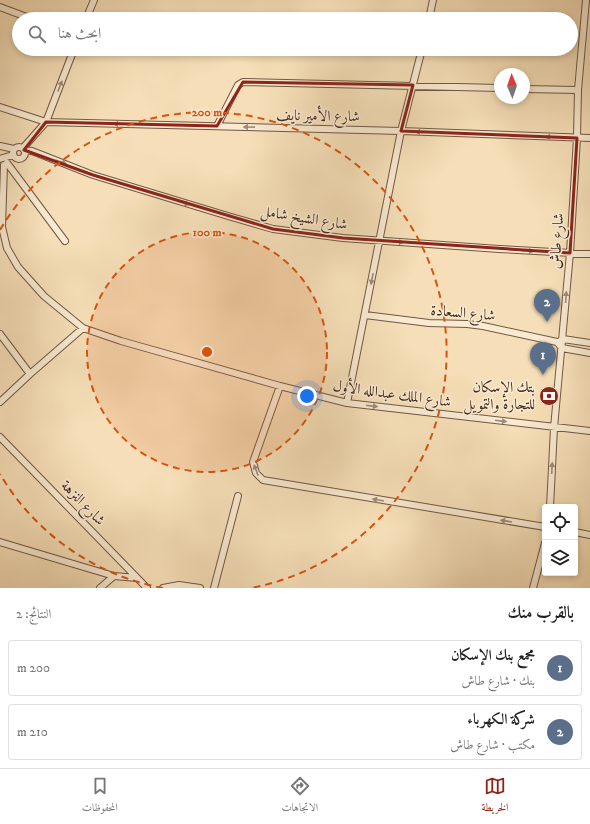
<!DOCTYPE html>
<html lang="ar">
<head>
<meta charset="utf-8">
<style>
  :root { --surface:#fff; --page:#f2f2f2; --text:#222; --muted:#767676; --line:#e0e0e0; --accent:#8f2418 }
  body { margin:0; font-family:"IM FELL DW Pica",Amiri,serif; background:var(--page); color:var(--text); direction:rtl }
  .controls { position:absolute; right:12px; bottom:12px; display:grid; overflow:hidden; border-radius:4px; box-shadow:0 2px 6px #0003 }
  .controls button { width:36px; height:36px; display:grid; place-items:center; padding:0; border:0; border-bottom:1px solid var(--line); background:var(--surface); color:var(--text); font:20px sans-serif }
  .compass { position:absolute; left:494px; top:68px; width:36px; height:36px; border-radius:50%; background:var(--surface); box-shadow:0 2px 6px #0003; rotate:358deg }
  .you { position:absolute; left:307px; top:396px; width:14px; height:14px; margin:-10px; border:3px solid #fff; border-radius:50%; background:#1a73e8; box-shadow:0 0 0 6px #1a73e833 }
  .badge { display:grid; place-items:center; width:26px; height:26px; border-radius:50%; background:var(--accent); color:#fff; font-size:13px; font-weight:700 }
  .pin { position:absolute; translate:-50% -33px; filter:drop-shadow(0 1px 2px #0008) }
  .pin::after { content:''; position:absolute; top:21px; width:14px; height:12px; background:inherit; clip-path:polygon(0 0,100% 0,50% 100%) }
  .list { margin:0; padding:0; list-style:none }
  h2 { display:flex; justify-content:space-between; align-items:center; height:52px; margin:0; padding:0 16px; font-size:17px }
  h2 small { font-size:13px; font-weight:400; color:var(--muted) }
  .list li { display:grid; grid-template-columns:26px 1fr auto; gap:12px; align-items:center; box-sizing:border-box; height:56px; margin:0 8px 8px; padding:0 8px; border:1px solid var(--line); border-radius:4px }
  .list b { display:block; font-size:15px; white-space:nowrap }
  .list p { margin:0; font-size:13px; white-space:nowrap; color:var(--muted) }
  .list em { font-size:13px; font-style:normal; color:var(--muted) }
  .icon { flex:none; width:22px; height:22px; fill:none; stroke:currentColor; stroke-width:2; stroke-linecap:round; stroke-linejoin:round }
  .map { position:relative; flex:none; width:590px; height:588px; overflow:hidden; direction:ltr }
  .search { position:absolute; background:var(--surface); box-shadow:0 2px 6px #0003; left:12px; right:12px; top:12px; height:44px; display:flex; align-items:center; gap:10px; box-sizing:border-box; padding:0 14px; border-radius:22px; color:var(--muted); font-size:15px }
  .sheet { height:180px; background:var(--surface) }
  nav { display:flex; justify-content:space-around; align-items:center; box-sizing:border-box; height:56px; border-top:1px solid var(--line); background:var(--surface); font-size:11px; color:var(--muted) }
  nav a { display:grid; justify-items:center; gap:2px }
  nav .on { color:var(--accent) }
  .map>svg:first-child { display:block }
</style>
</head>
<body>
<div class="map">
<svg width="590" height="588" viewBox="0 0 590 588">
  <rect width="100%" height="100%" fill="#f6dfb8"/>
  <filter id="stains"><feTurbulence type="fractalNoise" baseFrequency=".005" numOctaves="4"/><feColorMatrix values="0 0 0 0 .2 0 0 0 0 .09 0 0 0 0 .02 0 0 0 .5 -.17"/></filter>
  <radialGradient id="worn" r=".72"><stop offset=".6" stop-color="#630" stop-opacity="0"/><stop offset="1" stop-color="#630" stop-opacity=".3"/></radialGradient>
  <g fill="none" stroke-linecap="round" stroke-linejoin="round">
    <!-- street casing -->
    <g stroke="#705845" stroke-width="8">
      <path id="street" d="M0,7L32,19
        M86,19L94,0
        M429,19L433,0
        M524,89L578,90
        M0,107L46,122L401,131L590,138
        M217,126L238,85L243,82L500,88
        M0,146L14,149
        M13 153a6 6 0 1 1 12 0a6 6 0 1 1-12 0Z
        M23,148L46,122L74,49
        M24,150L32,151L93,175L228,216L273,229L343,238L499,249L590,254
        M0,159L13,155
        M7,163L65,241
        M4,165L2,227L7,248L18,267L44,296L83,328L121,341L280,386L347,403L590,431
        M365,315L429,323L467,324L483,326L557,342L562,348L590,353
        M0,334L30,374
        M560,341L563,339L590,343
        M280,386L253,462L256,473L263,480L545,527
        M0,402L30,374L83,328
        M347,403L401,131L422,49
        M0,437L147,588
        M550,507L554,428L570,253L577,138L578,90L586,0
        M575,532L590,535
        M0,542L114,576L137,578
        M100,588L114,576
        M163,588L179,585L200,588
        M214,588L238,496
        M533,588L545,543"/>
    </g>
    <!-- street -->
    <use href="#street" stroke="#f9ead1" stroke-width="6"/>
  </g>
  <!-- one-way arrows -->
  <defs><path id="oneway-solid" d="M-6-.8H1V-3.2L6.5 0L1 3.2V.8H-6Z"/></defs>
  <g fill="#9e8a78">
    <use href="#oneway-solid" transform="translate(60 86) rotate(-69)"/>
    <use href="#oneway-solid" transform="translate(119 124) rotate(-178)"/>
    <use href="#oneway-solid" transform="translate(249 127) rotate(-179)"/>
    <use href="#oneway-solid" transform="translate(421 132) rotate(-178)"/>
    <use href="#oneway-solid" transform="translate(551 137) rotate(-178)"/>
    <use href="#oneway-solid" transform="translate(61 162) rotate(19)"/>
    <use href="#oneway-solid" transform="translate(184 203) rotate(18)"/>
    <use href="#oneway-solid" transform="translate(398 242) rotate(4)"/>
    <use href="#oneway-solid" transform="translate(528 251) rotate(3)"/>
    <use href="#oneway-solid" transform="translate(372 279) rotate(101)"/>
    <use href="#oneway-solid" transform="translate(566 297) rotate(-86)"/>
    <use href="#oneway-solid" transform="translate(372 406) rotate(7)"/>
    <use href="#oneway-solid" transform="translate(501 421) rotate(7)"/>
    <use href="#oneway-solid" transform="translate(552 468) rotate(-87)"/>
    <use href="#oneway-solid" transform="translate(256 470) rotate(-111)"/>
    <use href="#oneway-solid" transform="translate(378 500) rotate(-170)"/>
    <use href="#oneway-solid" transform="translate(506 521) rotate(-171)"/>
  </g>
  <!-- marked area -->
  <path fill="none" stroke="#8f2418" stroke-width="3" stroke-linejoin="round" d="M243,82L413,85L401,131L577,138L570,253L343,238L273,229L93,175L24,150L46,122L217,126Z"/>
  <!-- distance rings -->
  <circle cx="207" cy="352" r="120" fill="#d8540e" fill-opacity=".12"/>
  <g fill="none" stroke="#d8540e" stroke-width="2" stroke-dasharray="7 5">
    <circle cx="207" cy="352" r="120"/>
    <path d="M163 588A240 240 0 0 1 0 474M0 230A240 240 0 1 1 251 588"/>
  </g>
  <!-- icons -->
  <defs>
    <g id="bank-disc" transform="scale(1)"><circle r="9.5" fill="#8f2418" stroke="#f9ead1"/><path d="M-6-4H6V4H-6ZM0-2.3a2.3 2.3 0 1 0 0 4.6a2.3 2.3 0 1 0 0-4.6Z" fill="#fff"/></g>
  </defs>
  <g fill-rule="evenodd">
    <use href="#bank-disc" x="549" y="396"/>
  </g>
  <g text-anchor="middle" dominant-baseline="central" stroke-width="3" stroke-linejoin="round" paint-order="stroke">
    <!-- street labels -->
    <g font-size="15" fill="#442b1f" stroke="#f9ead1">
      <text transform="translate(318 116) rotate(1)">شارع الأمير نايف</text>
      <text transform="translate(304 218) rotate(9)">شارع الشيخ شامل</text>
      <text transform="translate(557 241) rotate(-86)">شارع طاش</text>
      <text transform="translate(463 313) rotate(5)">شارع السعادة</text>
      <text transform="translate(392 394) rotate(8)">شارع الملك عبدالله الأول</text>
      <text transform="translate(83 503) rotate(46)">شارع النزهة</text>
    </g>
    <!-- poi labels -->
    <g font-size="15" fill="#442b1f" stroke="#f9ead1" text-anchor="end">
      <text x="535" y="387">بتك الإسكان<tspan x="535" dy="17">للتجارة والتمويل</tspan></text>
    </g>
  </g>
  <circle cx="207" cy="352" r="6" fill="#d8540e" stroke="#f9ead1" stroke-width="2"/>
  <g font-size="12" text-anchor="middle" font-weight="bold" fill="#d8540e" stroke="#f9ead1" stroke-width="3" stroke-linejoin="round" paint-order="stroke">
    <text x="207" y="116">200 m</text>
    <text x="207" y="236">100 m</text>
  </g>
  <rect width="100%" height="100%" filter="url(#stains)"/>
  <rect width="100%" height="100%" fill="url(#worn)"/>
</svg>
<div class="controls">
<button><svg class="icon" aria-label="locate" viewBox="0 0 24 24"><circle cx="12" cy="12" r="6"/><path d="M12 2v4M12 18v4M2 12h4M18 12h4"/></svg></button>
<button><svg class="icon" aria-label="layers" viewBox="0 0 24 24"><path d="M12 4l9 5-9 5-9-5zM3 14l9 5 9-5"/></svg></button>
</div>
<svg class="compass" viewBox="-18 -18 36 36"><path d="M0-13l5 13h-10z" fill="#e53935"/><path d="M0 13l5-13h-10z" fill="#767676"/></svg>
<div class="you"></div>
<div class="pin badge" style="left:543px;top:375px;background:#5c6f8a">1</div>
<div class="pin badge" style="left:547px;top:322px;background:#5c6f8a">2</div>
<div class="search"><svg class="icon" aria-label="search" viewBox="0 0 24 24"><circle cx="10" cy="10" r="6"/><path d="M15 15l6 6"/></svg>ابحث هنا</div>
</div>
<section class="sheet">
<h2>بالقرب منك<small>النتائج: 2</small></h2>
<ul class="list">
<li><span class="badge" style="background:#5c6f8a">1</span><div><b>مجمع بنك الإسكان</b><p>بنك · شارع طاش</p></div><em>200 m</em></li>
<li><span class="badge" style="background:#5c6f8a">2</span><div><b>شركة الكهرباء</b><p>مكتب · شارع طاش</p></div><em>210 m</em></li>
</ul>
</section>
<nav>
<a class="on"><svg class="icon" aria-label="map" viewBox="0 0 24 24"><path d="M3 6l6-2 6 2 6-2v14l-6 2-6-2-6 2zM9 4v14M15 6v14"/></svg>الخريطة</a>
<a><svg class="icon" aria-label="directions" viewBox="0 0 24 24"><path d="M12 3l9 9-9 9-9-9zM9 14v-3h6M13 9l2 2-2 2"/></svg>الاتجاهات</a>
<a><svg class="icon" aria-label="saved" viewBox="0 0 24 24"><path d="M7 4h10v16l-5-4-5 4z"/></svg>المحفوظات</a>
</nav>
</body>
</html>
